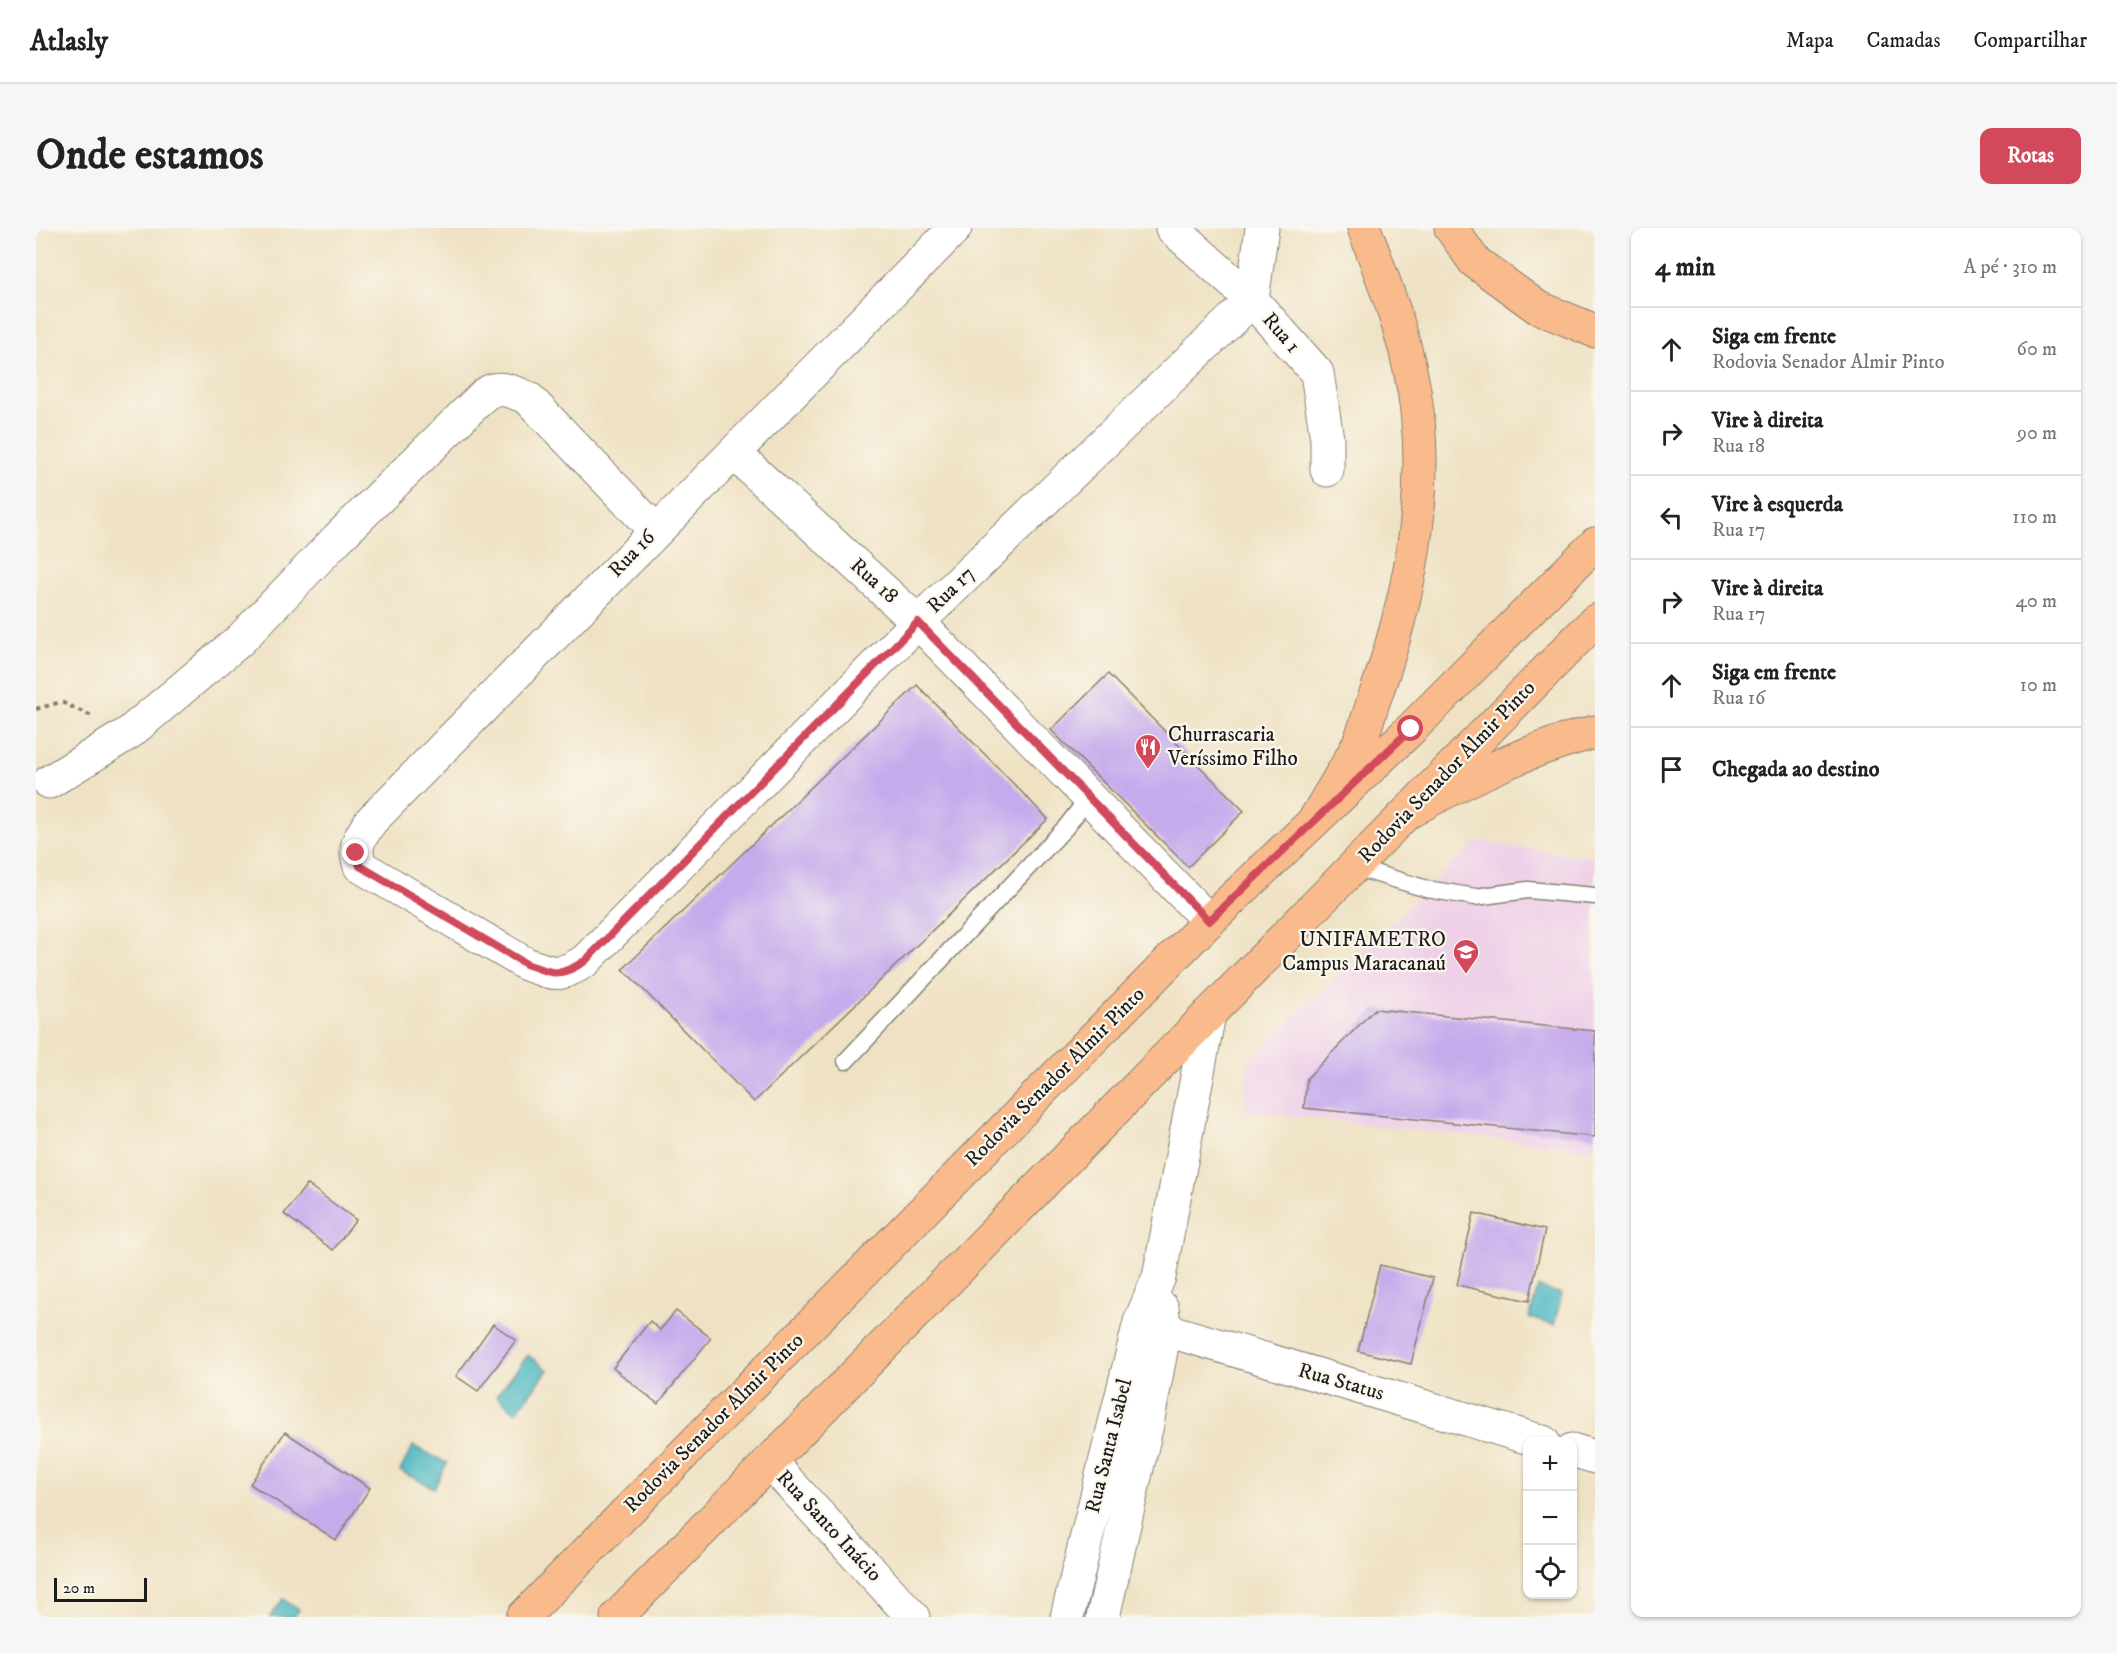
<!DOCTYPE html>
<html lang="pt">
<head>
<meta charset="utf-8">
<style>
  :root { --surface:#fff; --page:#f6f6f6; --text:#222; --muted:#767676; --line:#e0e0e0; --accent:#d1495b }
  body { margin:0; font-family:"IM FELL DW Pica",serif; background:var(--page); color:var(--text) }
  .controls { position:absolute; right:18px; bottom:18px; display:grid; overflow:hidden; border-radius:12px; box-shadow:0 2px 4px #0004 }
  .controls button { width:54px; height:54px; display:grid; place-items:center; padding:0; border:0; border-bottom:2px solid var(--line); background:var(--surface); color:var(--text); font:30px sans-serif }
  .scale { position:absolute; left:18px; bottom:15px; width:93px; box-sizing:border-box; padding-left:6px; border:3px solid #1c1c1c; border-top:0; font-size:16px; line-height:21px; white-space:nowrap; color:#1c1c1c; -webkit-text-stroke:4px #fbf7ec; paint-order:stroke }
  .stop { position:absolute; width:18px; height:18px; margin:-14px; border:4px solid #d1495b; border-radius:50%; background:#fff }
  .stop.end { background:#d1495b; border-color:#fff; box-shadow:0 2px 6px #0008 }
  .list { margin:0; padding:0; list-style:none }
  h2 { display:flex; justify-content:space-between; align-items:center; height:78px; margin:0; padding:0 24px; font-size:26px }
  h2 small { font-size:20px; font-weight:400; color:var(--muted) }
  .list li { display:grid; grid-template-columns:39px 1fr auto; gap:18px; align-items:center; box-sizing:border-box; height:84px; padding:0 24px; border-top:2px solid var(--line) }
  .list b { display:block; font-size:22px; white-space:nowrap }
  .list p { margin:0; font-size:20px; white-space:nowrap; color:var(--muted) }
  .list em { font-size:20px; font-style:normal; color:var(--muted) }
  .icon { flex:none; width:33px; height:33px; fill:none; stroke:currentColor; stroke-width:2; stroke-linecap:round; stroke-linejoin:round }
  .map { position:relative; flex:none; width:1559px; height:1389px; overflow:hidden; border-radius:12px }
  header { display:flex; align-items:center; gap:36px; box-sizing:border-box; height:84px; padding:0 30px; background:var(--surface); border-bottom:2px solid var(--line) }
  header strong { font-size:28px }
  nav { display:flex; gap:33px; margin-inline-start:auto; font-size:21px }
  .intro { display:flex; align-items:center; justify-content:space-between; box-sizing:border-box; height:144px; padding:0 36px }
  h1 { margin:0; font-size:42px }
  .button { padding:15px 27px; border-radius:12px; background:var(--accent); color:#fff; font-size:21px; font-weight:700 }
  main { display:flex; gap:36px; padding:0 36px }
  aside { flex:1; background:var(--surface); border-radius:12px; box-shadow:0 2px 4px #0004 }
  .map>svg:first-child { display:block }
</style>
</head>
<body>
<header>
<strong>Atlasly</strong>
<nav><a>Mapa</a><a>Camadas</a><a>Compartilhar</a></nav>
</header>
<div class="intro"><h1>Onde estamos</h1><a class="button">Rotas</a></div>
<main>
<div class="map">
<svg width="1559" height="1389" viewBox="0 0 1559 1389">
  <rect width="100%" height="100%" fill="#fbf7ec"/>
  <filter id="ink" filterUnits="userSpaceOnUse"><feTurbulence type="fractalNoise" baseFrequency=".0167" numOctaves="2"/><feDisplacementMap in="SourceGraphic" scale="12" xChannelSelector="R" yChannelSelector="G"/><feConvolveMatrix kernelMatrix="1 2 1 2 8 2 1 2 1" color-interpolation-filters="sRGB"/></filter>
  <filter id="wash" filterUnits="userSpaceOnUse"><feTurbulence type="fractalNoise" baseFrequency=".008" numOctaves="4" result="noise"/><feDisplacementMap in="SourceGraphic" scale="24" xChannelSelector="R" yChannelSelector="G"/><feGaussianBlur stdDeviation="1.35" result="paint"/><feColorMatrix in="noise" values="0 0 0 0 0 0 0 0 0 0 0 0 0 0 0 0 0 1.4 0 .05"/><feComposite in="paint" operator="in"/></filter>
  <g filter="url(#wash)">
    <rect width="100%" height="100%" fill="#efe2c4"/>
    <!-- built -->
    <path fill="#eed0e8" d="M1441,613L1559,630V922L1208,883L1212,833Z"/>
    <!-- water -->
    <path fill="#48b7c2" stroke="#326a6f" stroke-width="1.5" d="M1502,1059L1526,1066L1518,1097L1493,1090Z
      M492,1127L512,1142L480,1184L460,1168Z
      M377,1218L411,1235L398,1260L364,1243Z
      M247,1371L263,1382L258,1389H234Z"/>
    <g id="blocks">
      <!-- building -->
      <path fill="#c5aaec" d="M1072,446L1208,583L1152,639L1015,502Z
        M881,457L1012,591L718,874L587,741Z
        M1339,781L1559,803V909L1268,880L1271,850Z
        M271,956L320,992L297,1022L248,986Z
        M1438,985L1509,1002L1493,1073L1421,1057Z
        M1344,1037L1397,1050L1375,1136L1322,1123Z
        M640,1083L675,1110L622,1176L577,1140L614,1093L624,1102Z
        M457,1096L480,1112L442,1163L420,1148Z
        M249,1204L334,1260L300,1312L214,1256Z"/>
    </g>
  </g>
  <g filter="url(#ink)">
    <use href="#blocks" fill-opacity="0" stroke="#867f70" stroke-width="1.5"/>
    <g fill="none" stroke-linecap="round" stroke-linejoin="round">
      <!-- service casing -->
      <g stroke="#867f70" stroke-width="19">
        <path id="service" d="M1318,639L1391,661L1439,669L1492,662L1559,668
          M810,833L1030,599L1053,569"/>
      </g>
      <!-- minor casing -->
      <g stroke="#867f70" stroke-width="35">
        <path id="minor" d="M919,0L335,593C323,611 317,617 324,638L490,736C519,746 522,750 549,733L882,394L1216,72L1226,0
          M1136,0L1216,72L1281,145L1291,211V242
          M698,225L882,394L1173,693
          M13,554L93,505L204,412L301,311L449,166C463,156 477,164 492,170L619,302
          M1104,1094L1507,1214
          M1536,1222L1559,1229
          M733,1233L877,1389
          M1031,1389L1104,1094L1123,1049L1173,786
          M1067,1389L1111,1196L1129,1102L1126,1080"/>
      </g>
      <!-- primary casing -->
      <g stroke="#867f70" stroke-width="35">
        <path id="primary" d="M487,1389L1173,693L1375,501L1559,316
          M581,1389L1559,393"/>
      </g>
      <!-- trunk casing -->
      <g stroke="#867f70" stroke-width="35">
        <path id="trunk" d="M1415,0L1438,33L1501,79L1559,103
          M1371,585C1431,551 1492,521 1559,504
          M1278,593C1292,568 1308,544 1321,519C1330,501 1334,481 1341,463C1372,373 1392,278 1381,183C1374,120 1350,59 1328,0"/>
      </g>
      <!-- path -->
      <path stroke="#867f70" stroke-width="4" stroke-dasharray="4.5 4.5" stroke-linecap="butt" d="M0,481L25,474L58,489"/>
      <!-- service -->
      <use href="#service" stroke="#fff" stroke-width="16"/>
      <!-- minor -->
      <use href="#minor" stroke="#fff" stroke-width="33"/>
      <!-- primary -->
      <use href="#primary" stroke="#fabb8c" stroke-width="33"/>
      <!-- trunk -->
      <use href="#trunk" stroke="#fabb8c" stroke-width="33"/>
    </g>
  </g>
  <g fill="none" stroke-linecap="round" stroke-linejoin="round" filter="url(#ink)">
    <!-- route -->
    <path stroke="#d1495b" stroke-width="8" d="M320,625L324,638L490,736C519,746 522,750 549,733L882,394L1173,693L1375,501"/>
  </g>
  <!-- icons -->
  <defs>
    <g id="restaurant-pin" transform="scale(1.35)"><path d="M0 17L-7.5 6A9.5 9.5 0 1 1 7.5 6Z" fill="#d1495b" stroke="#fbf7ec"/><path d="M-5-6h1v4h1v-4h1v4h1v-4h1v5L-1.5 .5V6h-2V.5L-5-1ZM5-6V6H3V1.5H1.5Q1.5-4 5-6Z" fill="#fff"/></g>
    <g id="university-pin" transform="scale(1.35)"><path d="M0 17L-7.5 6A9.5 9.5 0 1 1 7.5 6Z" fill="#d1495b" stroke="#fbf7ec"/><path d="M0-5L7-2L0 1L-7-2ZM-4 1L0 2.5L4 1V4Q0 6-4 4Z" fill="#fff"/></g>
  </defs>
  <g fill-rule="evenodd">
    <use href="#restaurant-pin" x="1112" y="519"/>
    <use href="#university-pin" x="1430" y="724"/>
  </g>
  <g text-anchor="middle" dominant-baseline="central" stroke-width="4.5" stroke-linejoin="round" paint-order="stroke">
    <!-- street labels -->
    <g font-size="21" fill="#1c1c1c" stroke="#fbf7ec">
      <text transform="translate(1245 105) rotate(49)">Rua 1</text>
      <text transform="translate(596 326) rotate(-46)">Rua 16</text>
      <text transform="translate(838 353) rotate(42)">Rua 18</text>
      <text transform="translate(915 362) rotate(-44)">Rua 17</text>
      <text transform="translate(1411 544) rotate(-46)">Rodovia Senador Almir Pinto</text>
      <text transform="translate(1019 849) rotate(-45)">Rodovia Senador Almir Pinto</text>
      <text transform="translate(1305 1154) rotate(16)">Rua Status</text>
      <text transform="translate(678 1195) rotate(-45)">Rodovia Senador Almir Pinto</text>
      <text transform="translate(1073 1218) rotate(-76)">Rua Santa Isabel</text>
      <text transform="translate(793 1298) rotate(47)">Rua Santo Inácio</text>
    </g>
    <!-- poi labels -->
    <g font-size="21" fill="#1c1c1c" stroke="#fbf7ec" text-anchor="start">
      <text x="1132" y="507">Churrascaria<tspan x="1132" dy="24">Veríssimo Filho</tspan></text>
      <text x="1410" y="712" text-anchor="end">UNIFAMETRO<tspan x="1410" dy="24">Campus Maracanaú</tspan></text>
    </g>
  </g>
</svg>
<div class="controls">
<button>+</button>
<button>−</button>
<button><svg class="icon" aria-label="locate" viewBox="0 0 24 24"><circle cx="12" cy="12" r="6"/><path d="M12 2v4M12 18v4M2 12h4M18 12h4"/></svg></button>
</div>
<div class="scale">20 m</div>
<div class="stop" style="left:1375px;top:501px"></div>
<div class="stop end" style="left:320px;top:625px"></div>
</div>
<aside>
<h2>4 min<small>A pé · 310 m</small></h2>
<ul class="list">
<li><svg class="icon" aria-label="ahead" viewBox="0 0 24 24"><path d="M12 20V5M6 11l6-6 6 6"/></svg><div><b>Siga em frente</b><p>Rodovia Senador Almir Pinto</p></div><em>60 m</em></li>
<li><svg class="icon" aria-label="right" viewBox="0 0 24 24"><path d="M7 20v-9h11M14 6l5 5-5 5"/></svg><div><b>Vire à direita</b><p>Rua 18</p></div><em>90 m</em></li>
<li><svg class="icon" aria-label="left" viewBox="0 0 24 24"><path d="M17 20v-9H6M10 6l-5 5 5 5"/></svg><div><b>Vire à esquerda</b><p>Rua 17</p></div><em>110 m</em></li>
<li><svg class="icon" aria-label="right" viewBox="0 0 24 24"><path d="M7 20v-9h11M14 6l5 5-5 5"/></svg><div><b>Vire à direita</b><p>Rua 17</p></div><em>40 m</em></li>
<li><svg class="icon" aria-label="ahead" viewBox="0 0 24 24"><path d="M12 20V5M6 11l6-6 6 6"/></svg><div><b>Siga em frente</b><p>Rua 16</p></div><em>10 m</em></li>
<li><svg class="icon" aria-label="arrive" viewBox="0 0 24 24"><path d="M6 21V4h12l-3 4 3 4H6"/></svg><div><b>Chegada ao destino</b></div></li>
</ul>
</aside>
</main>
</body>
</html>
